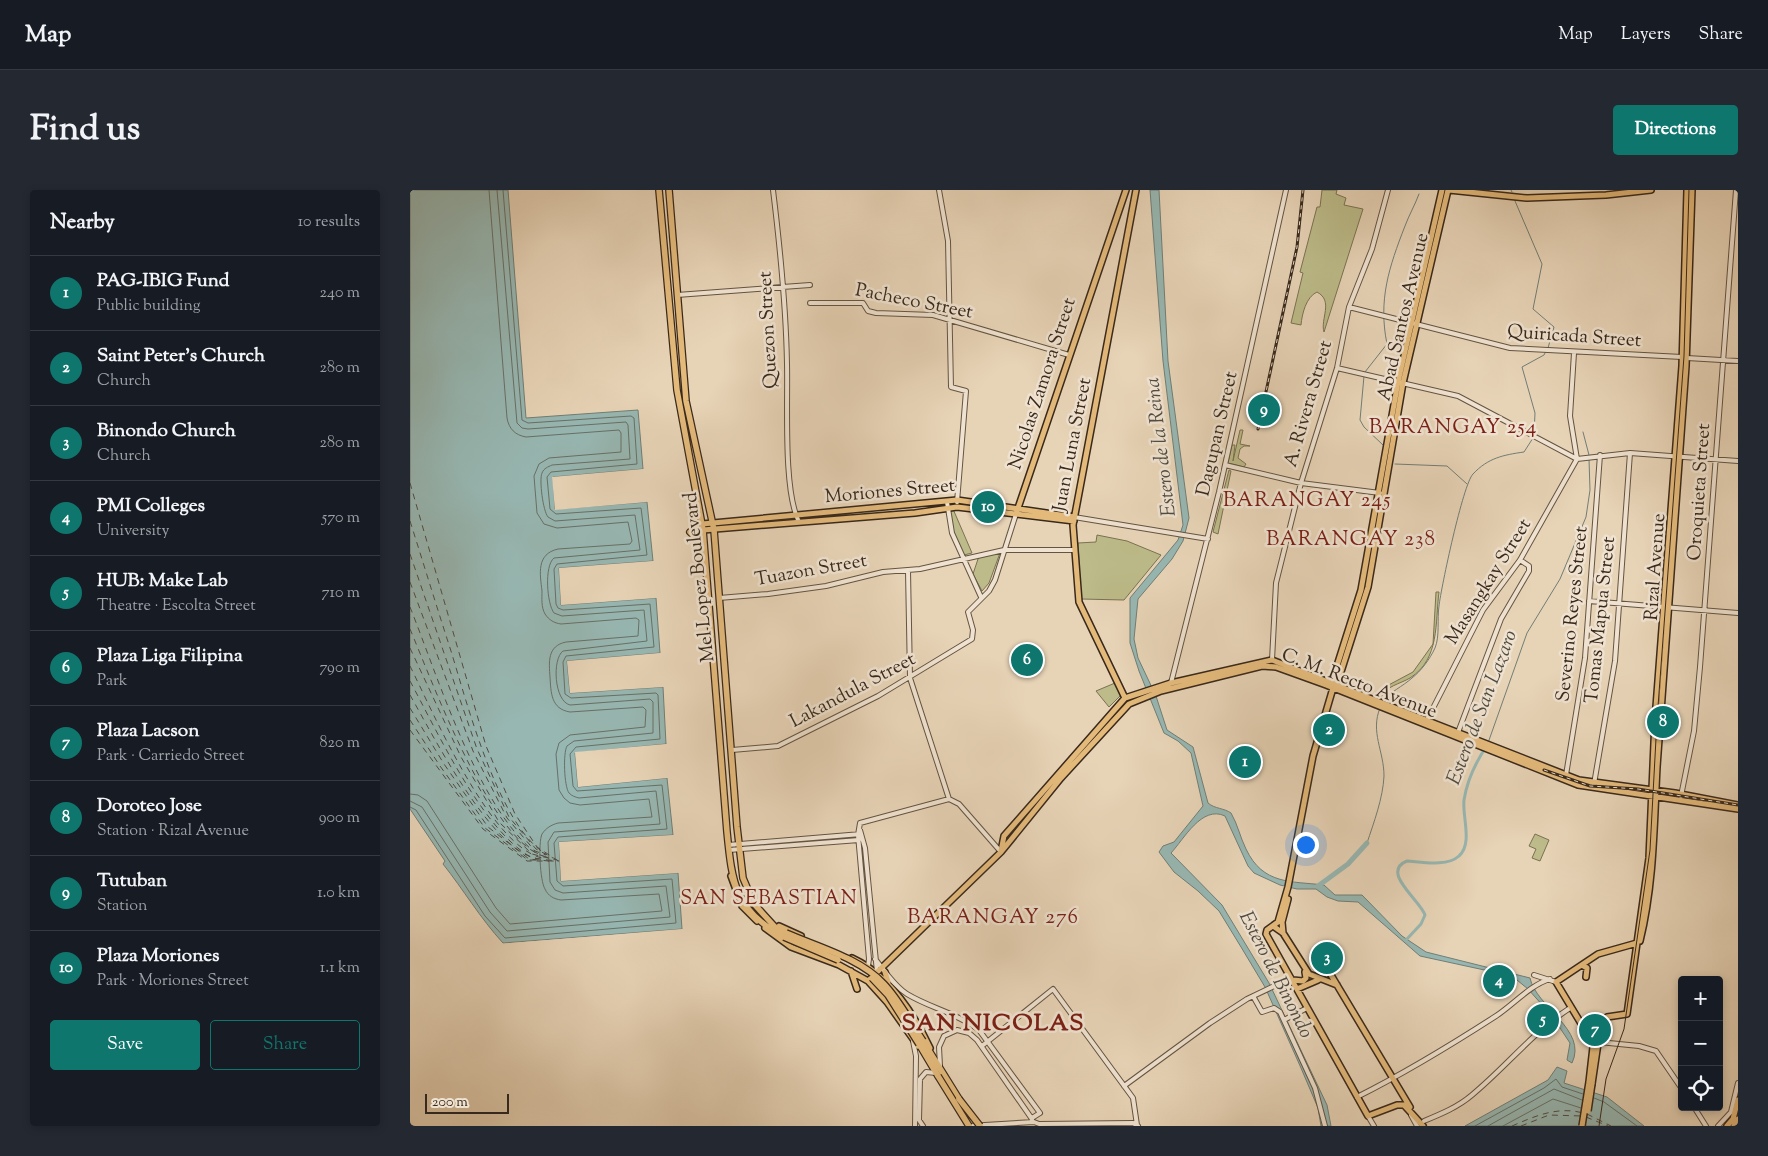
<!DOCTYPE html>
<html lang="en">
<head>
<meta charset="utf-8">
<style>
  :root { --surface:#171b24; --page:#242831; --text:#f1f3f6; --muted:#9ea1a6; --line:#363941; --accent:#0f766e }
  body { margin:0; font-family:"Sorts Mill Goudy",serif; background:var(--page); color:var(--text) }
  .controls { position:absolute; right:15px; bottom:15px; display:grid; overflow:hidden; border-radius:5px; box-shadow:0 2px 8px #0003 }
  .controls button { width:45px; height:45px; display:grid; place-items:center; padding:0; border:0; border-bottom:1px solid var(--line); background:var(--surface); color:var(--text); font:25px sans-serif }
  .scale { position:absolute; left:15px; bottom:12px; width:84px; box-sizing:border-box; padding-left:5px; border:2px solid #39291c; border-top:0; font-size:14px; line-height:18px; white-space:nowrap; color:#39291c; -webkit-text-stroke:4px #efe2d0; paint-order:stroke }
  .you { position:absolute; left:895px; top:654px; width:18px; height:18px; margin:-12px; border:4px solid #fff; border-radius:50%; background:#1a73e8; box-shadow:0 0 0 8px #1a73e833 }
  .badge { display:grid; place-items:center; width:32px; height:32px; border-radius:50%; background:var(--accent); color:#fff; font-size:16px; font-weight:700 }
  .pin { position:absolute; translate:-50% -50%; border:2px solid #fff; box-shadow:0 1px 5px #0006 }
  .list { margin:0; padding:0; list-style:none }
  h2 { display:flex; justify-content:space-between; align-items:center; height:65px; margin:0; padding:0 20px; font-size:21px }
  h2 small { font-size:16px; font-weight:400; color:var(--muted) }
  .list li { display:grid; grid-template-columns:32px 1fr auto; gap:15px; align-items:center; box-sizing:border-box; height:75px; padding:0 20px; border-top:1px solid var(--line) }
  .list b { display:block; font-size:19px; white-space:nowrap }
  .list p { margin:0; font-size:16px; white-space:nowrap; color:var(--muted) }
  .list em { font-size:16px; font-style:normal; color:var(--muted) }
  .actions { display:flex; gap:10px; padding:15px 20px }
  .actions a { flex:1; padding:11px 0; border:1px solid var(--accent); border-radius:5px; text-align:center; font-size:18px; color:var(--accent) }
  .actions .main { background:var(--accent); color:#fff }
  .icon { flex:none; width:28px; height:28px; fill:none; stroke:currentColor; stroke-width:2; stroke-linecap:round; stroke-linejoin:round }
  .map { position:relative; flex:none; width:1328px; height:936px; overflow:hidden; border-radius:5px }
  header { display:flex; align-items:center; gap:30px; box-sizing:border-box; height:70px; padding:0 25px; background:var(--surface); border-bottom:1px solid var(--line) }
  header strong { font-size:24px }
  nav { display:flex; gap:28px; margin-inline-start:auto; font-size:18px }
  .intro { display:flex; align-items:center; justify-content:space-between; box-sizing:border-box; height:120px; padding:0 30px }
  h1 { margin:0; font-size:35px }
  .button { padding:12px 22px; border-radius:5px; background:var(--accent); color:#fff; font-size:18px; font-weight:700 }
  main { display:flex; gap:30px; padding:0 30px }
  aside { flex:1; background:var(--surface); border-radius:5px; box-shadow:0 2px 8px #0003 }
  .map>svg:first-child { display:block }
</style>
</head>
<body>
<header>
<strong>Map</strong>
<nav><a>Map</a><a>Layers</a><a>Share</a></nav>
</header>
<div class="intro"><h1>Find us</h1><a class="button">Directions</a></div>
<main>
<aside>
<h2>Nearby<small>10 results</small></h2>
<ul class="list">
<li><span class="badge">1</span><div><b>PAG-IBIG Fund</b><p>Public building</p></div><em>240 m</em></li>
<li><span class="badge">2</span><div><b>Saint Peter's Church</b><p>Church</p></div><em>280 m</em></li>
<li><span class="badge">3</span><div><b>Binondo Church</b><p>Church</p></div><em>280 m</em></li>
<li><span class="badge">4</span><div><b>PMI Colleges</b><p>University</p></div><em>570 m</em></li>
<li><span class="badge">5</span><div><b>HUB: Make Lab</b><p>Theatre · Escolta Street</p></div><em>710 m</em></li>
<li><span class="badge">6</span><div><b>Plaza Liga Filipina</b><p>Park</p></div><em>790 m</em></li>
<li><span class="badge">7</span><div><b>Plaza Lacson</b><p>Park · Carriedo Street</p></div><em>820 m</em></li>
<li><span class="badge">8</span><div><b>Doroteo Jose</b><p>Station · Rizal Avenue</p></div><em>900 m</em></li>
<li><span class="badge">9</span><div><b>Tutuban</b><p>Station</p></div><em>1.0 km</em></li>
<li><span class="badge">10</span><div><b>Plaza Moriones</b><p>Park · Moriones Street</p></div><em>1.1 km</em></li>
</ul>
<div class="actions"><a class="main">Save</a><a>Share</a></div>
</aside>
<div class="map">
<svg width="1328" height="936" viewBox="0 0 1328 936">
  <rect width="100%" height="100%" fill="#e7d3b6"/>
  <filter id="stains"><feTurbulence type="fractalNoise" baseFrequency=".004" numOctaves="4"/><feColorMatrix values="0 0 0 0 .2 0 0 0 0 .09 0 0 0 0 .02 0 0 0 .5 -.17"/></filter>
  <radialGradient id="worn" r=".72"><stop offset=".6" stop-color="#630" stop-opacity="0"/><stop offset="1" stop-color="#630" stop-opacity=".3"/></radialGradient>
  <!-- green -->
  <path fill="#bcbb89" stroke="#7a7252" d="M912,0H927L926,4L936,8L934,15L953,19L914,142C910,129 924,111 907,102C896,107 892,124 891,135L881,133L893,83L890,82L907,17H910Z
    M830,240H833L830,254L840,256H834L830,259L828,268L836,274L834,277L818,273L822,255H825L823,271Z
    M819,280L821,281L808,344L803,342Z
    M543,319L562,363L554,365L544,344L540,320Z
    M687,345L717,351L751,365L714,410L671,409L668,353L686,352Z
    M590,363L579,393L572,401L563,384L569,366Z
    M1026,402H1029C1025,433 1030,469 1000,488C990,494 976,496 971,507L968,506L973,498L1003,482L1023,454Z
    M705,493L711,505L699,517L686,501Z
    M1125,644L1139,650L1130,671L1122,668L1126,659L1119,656Z"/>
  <!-- water -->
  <path fill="#97b7b2" stroke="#717e76" d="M0,0H98L116,228L228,220L233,279L143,287L145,319L237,312L243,371L149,378L151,415L246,408L250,463L157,471L160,503L253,497L256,554L165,563L168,597L257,588L263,645L149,652L151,691L268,683L272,739L93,753C70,728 53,699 33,674L35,671L0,619Z
    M740,0H749L758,171L779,328L773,351L762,369L728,409L724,449L728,468L746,506L757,540L783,557L798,613C805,619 814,618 821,623C828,635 830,647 836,659C853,695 881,691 914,695L925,705H952L992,746L1016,762L1120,788C1126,817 1178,840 1162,873L1157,870L1160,853L1142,826L1118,799L1102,786L1010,766L948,712L928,711L917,707L906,699H887L870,695L844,683L838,676L815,626C792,615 774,649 761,663L812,715L859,793L917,915L921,936H911L908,918L891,878L855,797L831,757L809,721L788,701L764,682L749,662L753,656L764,652L793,616L781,563L768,551L754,543L729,481L720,453V408L768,350L773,335L753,171Z
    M1147,877L1157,881L1154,893L1197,907L1234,936H1055L1138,890Z"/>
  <!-- pier -->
  <path fill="#e7d3b6" d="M233,279L234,281L145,289L147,317L236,310L237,312L145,320L142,287Z
    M243,371V374L151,380L154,413L245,405L246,408L151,415L149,378Z
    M250,463V466L160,473L162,501L253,495V497L160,503L157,471Z
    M256,554L257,556L168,565L170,594L257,586V588L168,597L165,562Z
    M263,645V648L152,654L154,689L267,681L268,683L151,691L149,652Z
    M272,739L273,741L176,750L93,756L90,754Z"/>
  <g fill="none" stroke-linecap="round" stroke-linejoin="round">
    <!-- shore -->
    <path stroke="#687067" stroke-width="1" d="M0,604L8,605L17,611L86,718L100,734L252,721L249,704L151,710C144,709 138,706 135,699C130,691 128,653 132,644C136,638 141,635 148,633L242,627L239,609L170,615L160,613L154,608L149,600L146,564L149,553L160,545L235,537L236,520L233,517L160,522C141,519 141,503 140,487C139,472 137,456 156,452L228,446L229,430L226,428L151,434C144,433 139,430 135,424C131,417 132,408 132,401C130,384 126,364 148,359L220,354L222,351L218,332L147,338L134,334L127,323L124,286L129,274L139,268L211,262V243L209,240L116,247C105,245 99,239 97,228L79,0
      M0,611L12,617L80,722L97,741L260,727L256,696L153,703L145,700L140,692L138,652L144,642L250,634L246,601L169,608C165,607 162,606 159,603C154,596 153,563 157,556L164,551L243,543V512L240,509L160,515C144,511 142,469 153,461L237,451L234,420L152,426L144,423C137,414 134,376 144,368L230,360L225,325L145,331L138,327C133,321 129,290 132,283C134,278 138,277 142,275L220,269L218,235L216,232L118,239L112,238L107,233L87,0
      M0,617L6,620L75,726L95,748L266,733L262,689L153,696L147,691L144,653L148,647L257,639L252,595L167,601L163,596L160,564L166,557L250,549L248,505L246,503L161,508L155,504L153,472L156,466L244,457L240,414L153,420L148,418L146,414L144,379L147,374L237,365L231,318L146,324L140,319L137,287L141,282L227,274L224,228L221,226L118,233L112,230L93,0
      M1184,908L1194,912L1227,936
      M1065,936L1134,898L1146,889L1152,897L1173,904
      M1078,936L1144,899L1172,910
      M1093,936L1143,909L1171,918"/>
    <!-- stream -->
    <path stroke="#717e76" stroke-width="1" d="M1101,0L1102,2
      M1105,11L1132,74L1123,119L1144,137L1138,158
      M955,182L977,154C968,110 979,77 995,36C999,25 1005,15 1009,4
      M954,186L950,230L954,237L973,255
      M1173,242L1179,265
      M1124,244L1125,223L1112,177L1134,165L1136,161
      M985,274L1037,276L1057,294
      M972,512C981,501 992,497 1002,488C1011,481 1020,469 1025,458C1030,446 1027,429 1029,416C1031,398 1053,294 1063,284C1078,268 1093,265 1114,262L1123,248
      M1078,553L1117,443L1150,389L1176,327L1180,300L1179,269
      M957,653C964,632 973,608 974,586C974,561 960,542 970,518"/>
    <!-- canal -->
    <path stroke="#97b7b2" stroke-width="3" d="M996,750L1011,734L1015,725C1010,710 970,682 997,671C1012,672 1037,677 1049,666C1063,654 1052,626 1054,610C1057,591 1066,572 1076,557"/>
    <!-- river -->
    <path stroke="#97b7b2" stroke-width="5" d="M908,696L938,674L957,653"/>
    <!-- ferry -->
    <path stroke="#504c42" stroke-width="1" stroke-dasharray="6 5" stroke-linecap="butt" d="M0,293L76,556L105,624L127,657L150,672
      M0,331C14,375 27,418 41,461C57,513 89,637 136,664
      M0,364L67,559L99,627L126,659L143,668
      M0,392L63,561L97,628L125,661L136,665
      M0,417C28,487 66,611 122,660C128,665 139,668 147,670
      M0,439C22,491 80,649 133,666
      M0,458L51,567L89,632L122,664L142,669
      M0,476C23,522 80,656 132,668
      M0,491C27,541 71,637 119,666C127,670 141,670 149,671
      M0,505C23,545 82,663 129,669
      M0,518L34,574L78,637L119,669L139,671
      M0,530L30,576L75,638L118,670H127
      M0,540L73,639L117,671H144
      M1177,924L1201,936
      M1176,927L1198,936
      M1102,936C1125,926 1148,916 1173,923
      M1111,936L1139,925L1172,926"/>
    <!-- minor casing -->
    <g stroke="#645442" stroke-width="6">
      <path id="minor" d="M363,0C370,57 376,117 377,174C378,213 373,301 389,332
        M529,0L538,51L541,197L556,201L547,312
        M267,105L400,95
        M400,113H453L458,121L466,123L523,125L659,165
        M939,117L1100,158L1272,167
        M1164,163L1160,226L1167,269
        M1277,168L1328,171
        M927,178L1048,206L1167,269L1220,263L1328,271
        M815,275L891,293L970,303
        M537,312L542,343L571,407
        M664,327L798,349
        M498,381L500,488L539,609L549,614L591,662
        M309,408L358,404L416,396L473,382L510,379L594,360H664
        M1179,411L1328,423
        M862,470L866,393L891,293L927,178L939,117L962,59L978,0
        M761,493L809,302L876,0
        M1017,530L1073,420L1110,370L1167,269
        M1047,545L1091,429L1119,381V376L1110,370
        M322,560L368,556L468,506L562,449L563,440L558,422L579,401L585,390L606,324
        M1156,585L1175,468L1190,265
        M1184,594L1205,471L1220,263
        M1271,606L1284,541L1290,477L1326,0
        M450,640L455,658L467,782
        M318,655L451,644
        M319,660L449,650
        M465,769C475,781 484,796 497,804C520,818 547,823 569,840L630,923L622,928
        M458,776L459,769L448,645L450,633L539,609
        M1124,785L1146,792
        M843,806L852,822L864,818L870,822L905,898L915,936
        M874,830L897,818
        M503,851L506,866L505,936
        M1189,852L1229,856L1246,861L1272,899
        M572,856L643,799L723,908L727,935
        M530,876L529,857L534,846L547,840L559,843L567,850L622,929
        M714,896L800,833L837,809L881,788
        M947,907C995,883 1041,855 1086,826C1103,815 1120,795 1140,789
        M1284,917L1296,936
        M1001,925L1007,936
        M958,926L964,936
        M1014,931C1031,924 1048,917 1062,905C1096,877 1123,842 1160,818
        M513,936L509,930L510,889L516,882L526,883
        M558,936L624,932L629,934L723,933L728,936
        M1308,936L1321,922L1328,893"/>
    </g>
    <!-- major casing -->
    <g stroke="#39291c" stroke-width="8">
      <path id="major" d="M1039,0L1117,8L1196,5L1241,0
        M607,321L716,0
        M292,334L547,310L664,327
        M293,340L505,323L547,317L664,331
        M925,493V482L951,400L988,192L1032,0
        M715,508L669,412L663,335L726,0
        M591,661L594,646L715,508L761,493L862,470L1169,590L1265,603L1328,615
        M321,686L332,716L347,731
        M369,736L391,746
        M863,736L873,743L899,784L927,795
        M355,738L381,757L429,775L458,791L477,812L508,856
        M873,743L872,732L878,709
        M1230,751C1244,694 1244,635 1247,577L1276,176L1282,0
        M442,768C479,785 503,822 520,858
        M1172,775L1177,778L1176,787
        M918,780L1000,917
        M441,781L447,799
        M475,782L478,792
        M883,790L893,791L896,788L895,782
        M458,791L591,662L651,588L719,514L751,501L852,476L866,477L916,495L1168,595L1328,619
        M887,799L908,790
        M1179,892L1183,857L1181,850L1146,792L1188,764L1227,753
        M1182,894L1191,833L1197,827L1217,824L1239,668L1245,530L1272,176L1277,0
        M1013,936L994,915H987L958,926L856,744L857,740L868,732L878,697L903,566L923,498L929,488L958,397L993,193L1038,0
        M1317,936L1323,929L1328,910
        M1324,936L1328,929"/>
    </g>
    <!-- highway casing -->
    <g stroke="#39291c" stroke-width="8">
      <path id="highway" d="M249,0L267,200L293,340L317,642C322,693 325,721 374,747
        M259,0L276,211L304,340L327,637L333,688L344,714L365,737L376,743
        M280,342L294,356
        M513,851L549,909
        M509,854L528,886"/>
    </g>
    <!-- minor -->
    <use href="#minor" stroke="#efe2d0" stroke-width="4"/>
    <!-- major -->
    <use href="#major" stroke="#e4ba7b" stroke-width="5"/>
    <!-- highway -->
    <use href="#highway" stroke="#e4ba7b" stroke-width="5.5"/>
    <!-- tram -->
    <path stroke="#39291c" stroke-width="1" d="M1189,936L1196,889L1214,839L1240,660L1247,530L1274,166L1279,0"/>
    <!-- rail casing -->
    <g stroke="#39291c" stroke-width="3">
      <path id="rail" d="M848,239L887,57L893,0
        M1134,580L1180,596L1228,599L1328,615"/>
    </g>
    <!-- rail -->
    <use href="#rail" stroke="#efe2d0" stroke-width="1" stroke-dasharray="4" stroke-linecap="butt"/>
    <!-- major-bridge casing -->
    <g stroke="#39291c" stroke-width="8" stroke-linecap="butt">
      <path id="major-bridge" d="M1178,921L1182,894
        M1172,936L1179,892"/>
    </g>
    <!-- highway-bridge casing -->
    <g stroke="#39291c" stroke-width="8" stroke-linecap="butt">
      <path id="highway-bridge" d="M376,743C408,757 450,768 474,794C490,811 501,833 513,851
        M374,747L428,770
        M462,788L478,805L509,854
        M528,886L559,936
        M549,909L570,936"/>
    </g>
    <!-- major-bridge -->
    <use href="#major-bridge" stroke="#e4ba7b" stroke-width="5"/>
    <!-- highway-bridge -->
    <use href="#highway-bridge" stroke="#e4ba7b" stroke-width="5.5"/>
  </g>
  <g text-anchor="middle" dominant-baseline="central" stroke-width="5" stroke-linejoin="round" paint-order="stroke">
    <!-- street labels -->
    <g font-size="19" fill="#39291c" stroke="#efe2d0">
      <text transform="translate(504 112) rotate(11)">Pacheco Street</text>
      <text transform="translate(994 127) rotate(-77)">Abad Santos Avenue</text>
      <text transform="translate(359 140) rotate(-93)">Quezon Street</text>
      <text transform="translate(1164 147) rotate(4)">Quiricada Street</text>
      <text transform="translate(633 194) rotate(-72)">Nicolas Zamora Street</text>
      <text transform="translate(899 214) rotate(-74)">A. Rivera Street</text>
      <text transform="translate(808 244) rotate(-77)">Dagupan Street</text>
      <text transform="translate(663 255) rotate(-79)">Juan Luna Street</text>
      <text transform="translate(480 302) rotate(-5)">Moriones Street</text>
      <text transform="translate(1290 302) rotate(-86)">Oroquieta Street</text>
      <text transform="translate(1246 377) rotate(-86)">Rizal Avenue</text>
      <text transform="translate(401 381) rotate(-10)">Tuazon Street</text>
      <text transform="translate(290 387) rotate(-96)">Mel Lopez Boulevard</text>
      <text transform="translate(1079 392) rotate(-58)">Masangkay Street</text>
      <text transform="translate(1163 424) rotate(-84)">Severino Reyes Street</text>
      <text transform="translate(1191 430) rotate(-84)">Tomas Mapua Street</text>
      <text transform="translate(949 494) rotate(21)">C. M. Recto Avenue</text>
      <text transform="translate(443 501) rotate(-28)">Lakandula Street</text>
    </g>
    <!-- water labels -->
    <g font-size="20" font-style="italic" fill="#504c42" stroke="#efe2d0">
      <text transform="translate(752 257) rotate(-97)">Estero de la Reina</text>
      <text transform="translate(1073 518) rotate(-69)">Estero de San Lazaro</text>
      <text transform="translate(865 785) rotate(63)">Estero de Binondo</text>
    </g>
    <!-- neighbourhood labels -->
    <g font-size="20" letter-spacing="1" fill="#7a1f14" stroke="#efe2d0">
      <text x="359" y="709">SAN SEBASTIAN</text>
    </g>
    <!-- quarter labels -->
    <g font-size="21" letter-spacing="1" fill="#7a1f14" stroke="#efe2d0">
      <text x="1043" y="238">BARANGAY 254</text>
      <text x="897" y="311">BARANGAY 245</text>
      <text x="941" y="350">BARANGAY 238</text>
      <text x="583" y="728">BARANGAY 276</text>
    </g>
    <!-- district labels -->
    <g font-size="24" font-weight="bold" letter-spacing="1" fill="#7a1f14" stroke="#efe2d0">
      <text x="583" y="834">SAN NICOLAS</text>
    </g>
  </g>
  <rect width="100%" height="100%" filter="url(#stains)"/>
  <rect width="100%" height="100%" fill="url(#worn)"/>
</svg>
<div class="controls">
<button>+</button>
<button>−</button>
<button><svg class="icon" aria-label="locate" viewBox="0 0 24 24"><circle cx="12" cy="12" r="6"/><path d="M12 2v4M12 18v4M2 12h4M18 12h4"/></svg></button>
</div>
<div class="scale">200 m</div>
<div class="you"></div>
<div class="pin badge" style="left:835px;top:572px">1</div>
<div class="pin badge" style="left:919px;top:540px">2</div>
<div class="pin badge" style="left:917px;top:768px">3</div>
<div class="pin badge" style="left:1089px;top:791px">4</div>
<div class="pin badge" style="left:1133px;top:830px">5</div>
<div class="pin badge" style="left:617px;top:470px">6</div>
<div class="pin badge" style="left:1185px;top:840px">7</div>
<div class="pin badge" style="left:1253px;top:532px">8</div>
<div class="pin badge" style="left:854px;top:220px">9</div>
<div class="pin badge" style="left:578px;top:317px">10</div>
</div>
</main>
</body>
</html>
